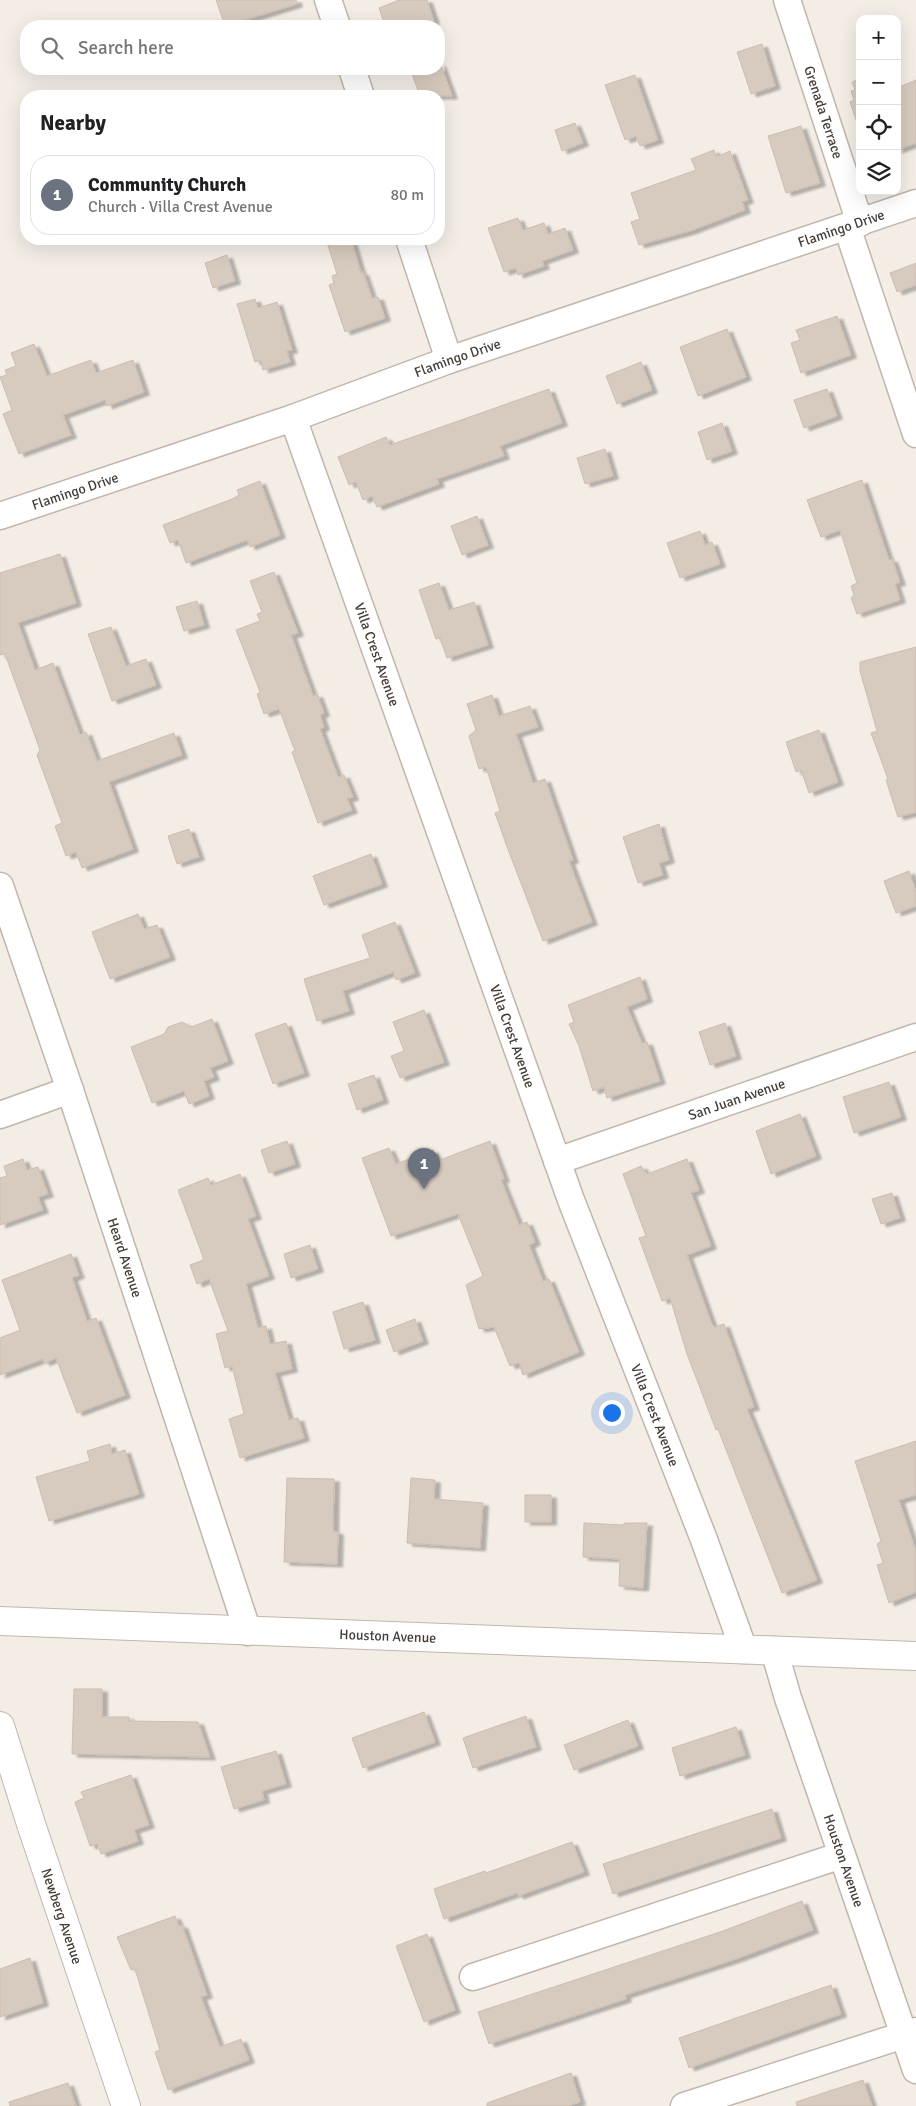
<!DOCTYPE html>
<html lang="en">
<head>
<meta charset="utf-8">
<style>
  :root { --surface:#fff; --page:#f6f6f6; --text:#202124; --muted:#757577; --line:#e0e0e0; --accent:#2563eb }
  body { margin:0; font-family:Signika,sans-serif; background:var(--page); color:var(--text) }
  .controls { position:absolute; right:15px; top:15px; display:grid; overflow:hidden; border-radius:10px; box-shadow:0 5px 20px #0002 }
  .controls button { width:45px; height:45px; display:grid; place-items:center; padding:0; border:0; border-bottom:1px solid var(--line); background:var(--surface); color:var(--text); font:25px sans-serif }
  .you { position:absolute; left:611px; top:1412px; width:18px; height:18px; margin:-12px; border:4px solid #fff; border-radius:50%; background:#1a73e8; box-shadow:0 0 0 8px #1a73e833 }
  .badge { display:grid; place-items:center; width:32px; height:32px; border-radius:50%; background:var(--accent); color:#fff; font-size:16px; font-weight:700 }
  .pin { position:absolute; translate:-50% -41px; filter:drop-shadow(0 1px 2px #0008) }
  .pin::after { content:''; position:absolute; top:26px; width:18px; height:15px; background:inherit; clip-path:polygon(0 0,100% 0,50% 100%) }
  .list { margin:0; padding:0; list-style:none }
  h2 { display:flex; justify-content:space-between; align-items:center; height:65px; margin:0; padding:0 20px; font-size:21px }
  h2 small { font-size:16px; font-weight:400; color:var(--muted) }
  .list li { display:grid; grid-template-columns:32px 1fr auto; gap:15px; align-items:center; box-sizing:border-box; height:80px; margin:0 10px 10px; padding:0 10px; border:1px solid var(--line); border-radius:20px }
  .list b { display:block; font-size:19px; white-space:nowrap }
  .list p { margin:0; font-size:16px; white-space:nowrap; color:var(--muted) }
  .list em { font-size:16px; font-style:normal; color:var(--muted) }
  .icon { flex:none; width:28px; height:28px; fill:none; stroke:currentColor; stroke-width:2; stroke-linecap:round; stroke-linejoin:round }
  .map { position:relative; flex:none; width:916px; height:2106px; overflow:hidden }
  .search { position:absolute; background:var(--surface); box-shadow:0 5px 20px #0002; left:20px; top:20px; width:425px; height:55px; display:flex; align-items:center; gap:12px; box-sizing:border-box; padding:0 18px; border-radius:20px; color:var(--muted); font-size:19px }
  .panel { position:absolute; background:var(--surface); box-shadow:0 5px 20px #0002; left:20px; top:90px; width:425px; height:155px; border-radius:20px }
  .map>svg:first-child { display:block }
</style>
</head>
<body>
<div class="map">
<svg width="916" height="2106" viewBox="0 0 916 2106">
  <defs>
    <filter id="shadow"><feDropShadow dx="5.5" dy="3" stdDeviation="1" flood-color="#0004"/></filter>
  </defs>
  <rect width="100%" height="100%" fill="#f3ede6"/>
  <!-- building -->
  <path fill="#d7cabe" stroke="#cfbdaf" filter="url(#shadow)" d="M216,0H296L297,4L225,26Z
    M399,0H427L434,21L421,26H385L379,8Z
    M762,44L775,86L751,94L737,52Z
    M440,63L452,96H420L412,74L425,69H439Z
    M635,75L658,140L640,146L636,136L625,140L605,85Z
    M860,79V132L850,102L854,100L851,91L855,90L852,82Z
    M916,80V143L897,150V88Z
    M575,123L583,143L562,151L555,130Z
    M801,126L820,183L786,193L768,136Z
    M714,150L716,157L730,151L748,200L742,202L745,210L690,231L639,245L631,222L640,219L631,193L696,170L691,159Z
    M518,218L523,230L544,223L548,234L565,228L573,250L542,261L544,266L518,275L516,268L504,272L488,228Z
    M326,239H351L361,273L363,272L372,298L378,297L385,318L345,332L329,285L334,283L332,276L337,274Z
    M227,255L235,281L213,288L205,263Z
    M916,263V285L897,292L890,273Z
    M255,299L258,308L277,302L292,350L287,351L290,362L263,370L261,360L255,362L237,304Z
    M837,316L851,355L801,373L791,343L800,340L796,330Z
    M727,329L746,377L698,396L680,347Z
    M34,344L47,376L91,360L96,373L133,360L144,392L107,406L105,400L63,415L71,435L19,454L3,414L12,410L0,377L7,375L5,370L16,366L11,353Z
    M641,362L652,390L617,404L606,376Z
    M549,389L562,423L500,446L504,456L437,479L439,484L377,507L372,496L363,500L356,482L349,485L338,457L386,437L390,445Z
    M827,389L837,416L804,428L794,400Z
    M722,423L732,451L707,460L698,432Z
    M605,449L613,476L585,484L577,458Z
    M862,480L889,560L892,559L900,582L895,584L900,600L857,614L851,598L854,595L851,586L857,583L840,530L821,537L807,500Z
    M260,481L280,535L250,547L247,540L186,563L178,540L170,543L163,525L232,499L239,495L237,490Z
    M477,516L488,545L462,555L451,526Z
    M700,531L705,545L712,542L720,564L680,578L667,543Z
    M60,554L76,603L18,623L35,670L53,663L80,735L86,732L97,761L174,733L182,755L109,782L133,849L82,868L76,852L66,856L55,826L62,823L37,755L40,750L5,654L0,655V573Z
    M274,572L298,633L291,635L296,649L313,696L317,694L324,713L320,715L324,727L320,729L338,777L344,775L353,797L347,799L352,810L318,823L292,752L295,751L279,709L264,714L257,694L260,692L236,630L260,621L257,614L262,612L250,581Z
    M439,583L449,610L474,602L488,645L447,658L440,638L436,639L419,590Z
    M197,601L204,625L184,631L176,607Z
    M111,627L126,666L146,659L156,685L112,701L88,634Z
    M916,647V812L898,817L886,780L888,779L871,733L877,731L860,671V662Z
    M492,695L499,716L530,706L538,727L516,734L533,783L545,779L573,860L569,861L592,922L543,941L506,844L495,813L500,811L486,767L479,769L469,736L476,730L467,704Z
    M819,730L838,782L809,793L801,770L796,772L786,742Z
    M659,824L669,860L659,863L663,875L638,883L623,837Z
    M189,829L199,857L177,864L168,836Z
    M371,854L382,884L324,905L313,876Z
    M909,871L916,892V906L896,913L884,881Z
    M138,914L144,929L157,925L170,957L110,979L92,932Z
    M395,922L415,973L396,980L393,972L343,991L349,1011L317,1021L304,979L370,958L362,935Z
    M640,977L647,999L627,1007L642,1043L647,1042L660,1081L607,1098L604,1087L593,1091L579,1046L569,1024L574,1022L568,1005Z
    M424,1010L444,1062L400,1078L391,1056L404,1051L393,1022Z
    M212,1019L228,1061L210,1068L214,1077L204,1081L209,1096L189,1104L184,1091L152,1103L131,1047L164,1034L168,1027L182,1022L191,1027Z
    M286,1023L304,1073L273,1084L255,1034Z
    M725,1023L736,1056L710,1065L699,1032Z
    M374,1075L383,1100L357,1110L348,1084Z
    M889,1082L901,1117L854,1133L843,1097Z
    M800,1114L816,1156L771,1174L756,1131Z
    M287,1141L295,1164L269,1173L261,1150Z
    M490,1141L504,1179L501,1180L519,1225L527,1222L535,1242L529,1245L543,1281L549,1279L579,1352L523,1375L519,1363L510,1366L494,1327L479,1329L466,1285L483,1276L458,1214L391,1236L362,1158L389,1148L396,1164L433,1150L437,1161Z
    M23,1159L27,1170L38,1167L48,1194L38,1197L43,1210L0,1225V1178L7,1176L4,1166Z
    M687,1159L699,1190L691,1193L711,1246L687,1255L711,1322L714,1327L724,1324L754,1407L747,1409L817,1580L782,1593L718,1429L716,1430L687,1354L670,1298L662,1301L639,1238L646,1236L623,1174L641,1166L647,1174Z
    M240,1174L256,1216L248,1219L269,1276L246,1284L258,1328L266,1326L270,1344L286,1341L292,1369L275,1373L289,1420L298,1418L304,1438L240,1458L229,1419L244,1414L232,1366L225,1368L216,1334L228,1331L209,1279L197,1284L190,1265L203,1260V1257L178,1190L208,1178L211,1185Z
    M892,1193L900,1218L881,1224L872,1199Z
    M310,1245L318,1269L291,1278L284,1254Z
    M71,1254L79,1275L72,1278L87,1321L96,1318L125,1395L77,1413L56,1358L44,1363L43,1359L0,1375V1338L20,1330L2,1280Z
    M363,1302L375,1340L344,1349L333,1312Z
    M415,1319L423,1341L394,1352L386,1330Z
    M916,1441V1495L899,1500L916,1552V1592L889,1603L877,1565L883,1563L877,1544L881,1541L855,1461Z
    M110,1444L112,1454L125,1450L139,1494L49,1521L36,1477L90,1461L87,1451Z
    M287,1478L334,1479L333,1531L338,1532L337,1564L284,1562Z
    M411,1478L435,1480L434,1499L483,1503L480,1548L407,1543Z
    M525,1495H551V1522H525Z
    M584,1523L624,1525V1523H647L643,1588L619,1586L620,1559L583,1557Z
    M74,1689H102V1717H129V1721L198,1722L210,1757L72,1754Z
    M424,1712L435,1742L363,1768L352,1738Z
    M526,1716L536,1747L473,1768L463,1738Z
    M628,1720L638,1746L574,1770L564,1745Z
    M736,1727L745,1755L680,1776L672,1748Z
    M276,1751L286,1784L262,1791L264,1800L234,1809L221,1767Z
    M131,1775L149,1825L134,1830L138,1841L101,1854L97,1844L90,1846L75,1802L84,1798L81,1792Z
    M772,1809L781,1838L613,1894L603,1864Z
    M572,1842L584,1872L518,1896L517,1893L444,1919L434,1889L485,1871L486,1873Z
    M802,1901L813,1930L733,1960L625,1995L626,1999L489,2044L478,2012L720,1932Z
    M175,1916L179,1926L182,1925L207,1995L201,1997L220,2047L241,2039L249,2060L168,2090L155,2052L160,2050L135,1969L131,1970L117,1937Z
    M427,1934L455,2010L424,2022L396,1946Z
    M30,1958L43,2003L0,2017V1969Z
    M831,1985L841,2014L689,2068L679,2038Z
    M571,2073L580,2102L568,2106H487V2103Z
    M863,2080L872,2106H797L796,2102Z
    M68,2083L76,2106H10L9,2102Z"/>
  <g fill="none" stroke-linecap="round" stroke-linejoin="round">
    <!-- minor casing -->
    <g stroke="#c1b6ab" stroke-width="29">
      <g id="minor">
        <path d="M328,0L337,26"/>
        <path id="s1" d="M787,0L860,223"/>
        <path d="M352,69L361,96"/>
        <path d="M847,227L916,434"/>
        <path d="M409,239L449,360"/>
        <path id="s2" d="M293,418L571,1200L703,1537L744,1650"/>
        <path id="s3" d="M0,516L293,418L449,360L916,203"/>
        <path id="s4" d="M0,886L70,1090L248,1632"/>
        <path d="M0,1115L70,1090"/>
        <path id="s5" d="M557,1161L916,1037"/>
        <path id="s6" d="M774,1650L788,1698L916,2070"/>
        <path d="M473,1977L842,1855"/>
        <path d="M684,2106L916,2031"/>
      </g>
    </g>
    <!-- tertiary casing -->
    <g stroke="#c1b6ab" stroke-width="30">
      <g id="tertiary">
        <path id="s7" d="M0,1621L916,1656"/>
        <path id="s8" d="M0,1726L31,1824L126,2106"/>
      </g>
    </g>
    <!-- minor -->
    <use href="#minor" stroke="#fff" stroke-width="26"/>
    <!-- tertiary -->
    <use href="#tertiary" stroke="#fff" stroke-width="28"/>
  </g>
  <g text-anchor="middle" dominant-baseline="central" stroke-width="4" stroke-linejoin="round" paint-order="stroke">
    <!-- street labels -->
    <g font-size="14" fill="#453d35" stroke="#fff">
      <text stroke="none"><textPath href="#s1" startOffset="118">Grenada Terrace</textPath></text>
      <text stroke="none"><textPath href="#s3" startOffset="889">Flamingo Drive</textPath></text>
      <text stroke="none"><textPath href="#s3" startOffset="484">Flamingo Drive</textPath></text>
      <text stroke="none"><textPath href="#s3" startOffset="79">Flamingo Drive</textPath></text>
      <text stroke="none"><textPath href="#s2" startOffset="251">Villa Crest Avenue</textPath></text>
      <text stroke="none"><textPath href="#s2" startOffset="656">Villa Crest Avenue</textPath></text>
      <text stroke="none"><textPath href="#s5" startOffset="190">San Juan Avenue</textPath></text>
      <text stroke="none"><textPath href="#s4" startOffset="392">Heard Avenue</textPath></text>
      <text stroke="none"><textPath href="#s2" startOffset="1061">Villa Crest Avenue</textPath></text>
      <text stroke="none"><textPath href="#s7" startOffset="388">Houston Avenue</textPath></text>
      <text stroke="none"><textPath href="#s6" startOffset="222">Houston Avenue</textPath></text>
      <text stroke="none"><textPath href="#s8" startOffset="200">Newberg Avenue</textPath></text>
    </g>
  </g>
</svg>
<div class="controls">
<button>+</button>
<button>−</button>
<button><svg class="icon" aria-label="locate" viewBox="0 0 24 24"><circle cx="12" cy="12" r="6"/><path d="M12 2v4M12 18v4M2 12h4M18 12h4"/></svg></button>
<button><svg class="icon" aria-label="layers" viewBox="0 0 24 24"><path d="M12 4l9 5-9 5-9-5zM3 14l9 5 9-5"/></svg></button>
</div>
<div class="you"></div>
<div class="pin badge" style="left:424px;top:1189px;background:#6b7280">1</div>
<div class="search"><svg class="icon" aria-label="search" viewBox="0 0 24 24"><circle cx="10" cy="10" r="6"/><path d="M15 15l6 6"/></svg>Search here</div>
<section class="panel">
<h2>Nearby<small></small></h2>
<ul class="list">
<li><span class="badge" style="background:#6b7280">1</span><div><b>Community Church</b><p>Church · Villa Crest Avenue</p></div><em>80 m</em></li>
</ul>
</section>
</div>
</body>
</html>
